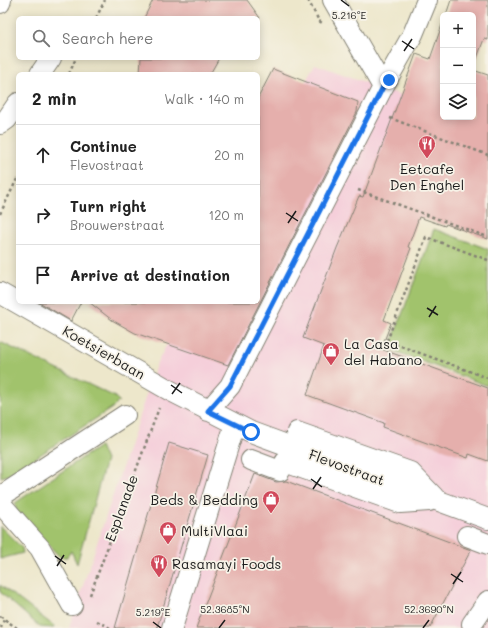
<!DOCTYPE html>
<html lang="en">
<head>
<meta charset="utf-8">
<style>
  :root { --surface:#fff; --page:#f2f2f2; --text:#222; --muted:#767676; --line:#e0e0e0 }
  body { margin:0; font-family:Mali,sans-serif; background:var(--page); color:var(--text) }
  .controls { position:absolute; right:12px; top:12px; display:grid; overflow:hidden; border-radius:6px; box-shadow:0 2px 10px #0003 }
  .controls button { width:36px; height:36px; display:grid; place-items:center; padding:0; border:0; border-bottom:1px solid var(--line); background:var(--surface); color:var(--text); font:20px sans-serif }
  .stop { position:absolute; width:12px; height:12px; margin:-9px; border:3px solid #1a73e8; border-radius:50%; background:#fff }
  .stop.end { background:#1a73e8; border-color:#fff; box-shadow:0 1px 4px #0008 }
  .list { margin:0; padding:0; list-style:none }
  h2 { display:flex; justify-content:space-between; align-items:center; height:52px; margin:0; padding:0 16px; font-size:17px }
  h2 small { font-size:13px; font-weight:400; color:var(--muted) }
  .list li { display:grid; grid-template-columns:26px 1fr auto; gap:12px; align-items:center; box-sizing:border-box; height:60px; padding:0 16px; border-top:1px solid var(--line) }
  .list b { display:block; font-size:15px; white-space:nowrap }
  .list p { margin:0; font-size:13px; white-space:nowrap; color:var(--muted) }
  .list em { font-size:13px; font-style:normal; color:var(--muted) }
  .icon { flex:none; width:22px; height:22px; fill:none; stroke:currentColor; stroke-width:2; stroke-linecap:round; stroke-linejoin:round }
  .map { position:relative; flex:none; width:488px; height:628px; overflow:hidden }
  .search { position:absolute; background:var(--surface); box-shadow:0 2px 10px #0003; left:16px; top:16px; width:244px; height:44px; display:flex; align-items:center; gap:10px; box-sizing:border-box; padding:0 14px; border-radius:6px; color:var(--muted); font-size:15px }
  .panel { position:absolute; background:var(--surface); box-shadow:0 2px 10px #0003; left:16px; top:72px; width:244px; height:232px; border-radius:6px }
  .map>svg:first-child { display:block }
</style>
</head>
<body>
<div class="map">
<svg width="488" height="628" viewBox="0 0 488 628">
  <rect width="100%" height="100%" fill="#f7f3e8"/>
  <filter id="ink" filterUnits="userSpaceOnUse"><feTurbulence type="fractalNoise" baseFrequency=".025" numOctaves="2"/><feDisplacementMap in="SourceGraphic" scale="8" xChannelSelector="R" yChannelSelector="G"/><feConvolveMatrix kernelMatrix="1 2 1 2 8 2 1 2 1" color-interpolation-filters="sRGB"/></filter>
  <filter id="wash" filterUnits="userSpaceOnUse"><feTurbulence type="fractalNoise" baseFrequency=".012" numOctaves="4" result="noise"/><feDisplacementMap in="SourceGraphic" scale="16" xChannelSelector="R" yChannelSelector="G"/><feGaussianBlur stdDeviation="0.9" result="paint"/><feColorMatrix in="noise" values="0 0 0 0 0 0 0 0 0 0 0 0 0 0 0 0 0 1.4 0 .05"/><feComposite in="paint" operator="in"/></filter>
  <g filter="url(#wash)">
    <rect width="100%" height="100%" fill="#ede7cb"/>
    <!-- built -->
    <path fill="#f5cfda" d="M315,64L426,104L335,378L488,440V628H69L156,365L189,302H258V171Z"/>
    <!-- green -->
    <path fill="#a1c36c" stroke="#5e7044" d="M434,229L488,249V386L389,349Z
      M0,342L115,397L119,401L112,408L9,475L1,477Z
      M100,446L106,460L77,564L71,551L67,557H60L16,511L15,503Z
      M0,526L22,548L23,553L0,559Z
      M0,585L54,626V628L40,627L0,592Z"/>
    <g id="blocks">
      <!-- building -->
      <path fill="#e5afac" d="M153,0H247L260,18H144Z
        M451,0H488V40L484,39L473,69V15H446Z
        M443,22V117H473V70L488,75V239L446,224L445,226L419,217L408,247L411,248L384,320L391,323L381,349L488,388V461L469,454L468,458L383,427L384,423L307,395L324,346L303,338L337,248L359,196L363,197L416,54L430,59Z
        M141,58H219L210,74H140Z
        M273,69L358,102L357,112L228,365L135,333L112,320L89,302H258V98Z
        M39,302H81L71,321Z
        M169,443L208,455L157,628H115Z
        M255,474L276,482L286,481L471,550L430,628H196Z"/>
    </g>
  </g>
  <g filter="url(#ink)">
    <use href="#blocks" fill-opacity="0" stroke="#848274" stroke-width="1"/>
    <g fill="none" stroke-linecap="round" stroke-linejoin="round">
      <!-- minor casing -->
      <g stroke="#848274" stroke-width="22">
        <path id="minor" d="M333,0L383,87
          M0,3L1,0
          M40,74L51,58
          M0,124L7,119L18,103
          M0,293L169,390L251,432L488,519
          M208,411L230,386L383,87L413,34L427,0
          M297,432L410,472L434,497
          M251,460L280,471
          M285,462L400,503L429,501
          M0,497L125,415
          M0,503L40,548L72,605
          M467,536L488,544
          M472,624L488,601
          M172,628L235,424"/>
      </g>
      <!-- path -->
      <path stroke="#848274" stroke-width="2.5" stroke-dasharray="3 3" stroke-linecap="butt" d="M308,0L319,21L322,23
        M96,18L105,0
        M69,74L76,58
        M390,118L488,155
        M358,190L488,237
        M0,214L18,177
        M488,260L426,237L387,341L488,378
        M90,595L159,408
        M0,616L17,628
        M97,621L110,628
        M1,628L4,619"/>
      <!-- minor -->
      <use href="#minor" stroke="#fff" stroke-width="20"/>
    </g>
  </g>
  <g fill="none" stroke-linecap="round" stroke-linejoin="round" filter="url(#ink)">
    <!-- route -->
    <path stroke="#1a73e8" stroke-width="5" d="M251,432L208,411L230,386L383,87L389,80"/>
  </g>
  <!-- ticks -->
  <path fill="none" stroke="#1c1c1c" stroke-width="1.5" d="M341,0L349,6M402,41L414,49M404,51L412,39M286,213L298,221M288,223L296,211M427,308L438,315M429,317L436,306M171,385L182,393M172,394L180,383M311,479L322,487M313,489L321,477M55,556L66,564M57,566L64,555M451,574L463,582M453,584L461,572M153,622L161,628M219,628L225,620M423,628L429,620"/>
  <!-- icons -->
  <defs>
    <g id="restaurant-pin" transform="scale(0.9)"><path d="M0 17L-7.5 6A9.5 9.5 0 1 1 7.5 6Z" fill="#d1495b" stroke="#f7f3e8"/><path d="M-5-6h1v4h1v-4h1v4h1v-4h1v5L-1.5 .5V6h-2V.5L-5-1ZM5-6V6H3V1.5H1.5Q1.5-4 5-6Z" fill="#fff"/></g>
    <g id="shop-pin" transform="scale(0.9)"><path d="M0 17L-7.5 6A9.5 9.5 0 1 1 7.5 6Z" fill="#d1495b" stroke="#f7f3e8"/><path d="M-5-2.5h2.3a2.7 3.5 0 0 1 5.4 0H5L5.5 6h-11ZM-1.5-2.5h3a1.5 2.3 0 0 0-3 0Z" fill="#fff"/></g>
  </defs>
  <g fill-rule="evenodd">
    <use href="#restaurant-pin" x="427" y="144"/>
    <use href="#shop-pin" x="331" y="351"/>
    <use href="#shop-pin" x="271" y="499"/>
    <use href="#shop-pin" x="168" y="530"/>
    <use href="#restaurant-pin" x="159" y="563"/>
  </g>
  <g text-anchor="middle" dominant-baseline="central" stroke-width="3.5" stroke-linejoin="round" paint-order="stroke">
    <!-- poi labels -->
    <g font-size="14" fill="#1c1c1c" stroke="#f7f3e8" text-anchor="start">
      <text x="427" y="168" text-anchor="middle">Eetcafe<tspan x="427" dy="16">Den Enghel</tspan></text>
      <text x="344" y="343">La Casa<tspan x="344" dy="16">del Habano</tspan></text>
      <text x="258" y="499" text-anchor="end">Beds &amp; Bedding</text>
      <text x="181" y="530">MultiVlaai</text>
      <text x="172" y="563">Rasamayi Foods</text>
    </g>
    <!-- street labels -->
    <g font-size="14" fill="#1c1c1c" stroke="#f7f3e8">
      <text transform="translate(104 352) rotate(30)">Koetsierbaan</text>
      <text transform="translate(347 467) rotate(20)">Flevostraat</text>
      <text transform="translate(121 508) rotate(-70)">Esplanade</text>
    </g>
  </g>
  <g font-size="10" text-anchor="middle" fill="#1c1c1c" stroke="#f7f3e8" stroke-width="3.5" stroke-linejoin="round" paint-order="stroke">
    <text x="349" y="19">5.216°E</text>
    <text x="225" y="613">52.3685°N</text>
    <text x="429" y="613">52.3690°N</text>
    <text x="153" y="616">5.219°E</text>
  </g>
</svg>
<div class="controls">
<button>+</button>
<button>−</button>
<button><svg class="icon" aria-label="layers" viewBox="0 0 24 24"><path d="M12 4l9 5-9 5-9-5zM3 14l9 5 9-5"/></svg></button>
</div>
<div class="stop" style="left:251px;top:432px"></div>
<div class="stop end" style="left:389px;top:80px"></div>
<div class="search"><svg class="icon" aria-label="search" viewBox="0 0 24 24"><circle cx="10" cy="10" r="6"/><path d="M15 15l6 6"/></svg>Search here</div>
<section class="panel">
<h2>2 min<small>Walk · 140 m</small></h2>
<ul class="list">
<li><svg class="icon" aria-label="ahead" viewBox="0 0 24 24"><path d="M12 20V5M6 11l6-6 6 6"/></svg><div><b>Continue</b><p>Flevostraat</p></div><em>20 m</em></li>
<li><svg class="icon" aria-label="right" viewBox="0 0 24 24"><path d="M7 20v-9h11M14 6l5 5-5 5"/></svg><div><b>Turn right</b><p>Brouwerstraat</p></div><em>120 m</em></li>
<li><svg class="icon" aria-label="arrive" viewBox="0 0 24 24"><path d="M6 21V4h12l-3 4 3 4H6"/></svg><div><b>Arrive at destination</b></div></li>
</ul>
</section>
</div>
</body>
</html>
